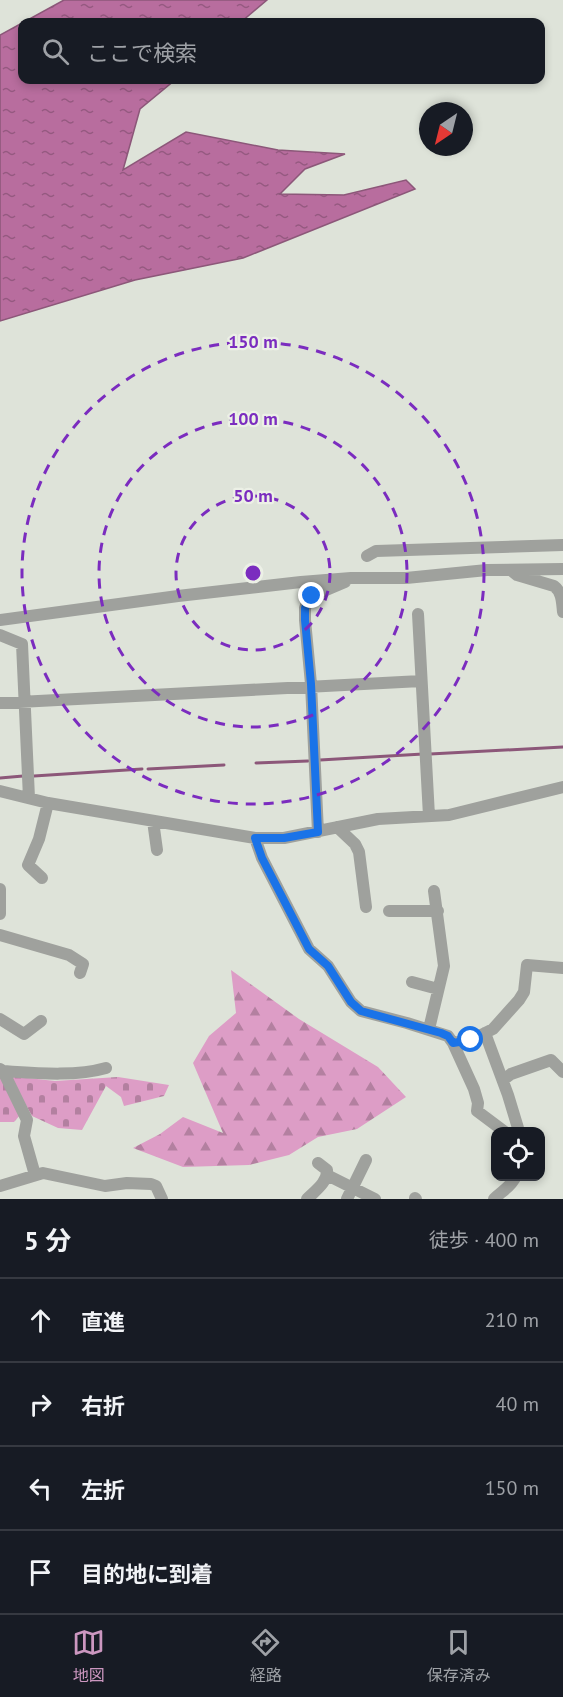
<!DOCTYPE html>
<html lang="ja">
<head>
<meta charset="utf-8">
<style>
  :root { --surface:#171b24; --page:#20242c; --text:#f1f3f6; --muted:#9ea1a6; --line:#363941; --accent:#cc97c0 }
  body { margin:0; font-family:"PT Sans","Noto Sans JP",sans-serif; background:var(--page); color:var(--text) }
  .controls { position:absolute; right:18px; bottom:18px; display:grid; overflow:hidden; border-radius:12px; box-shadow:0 3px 9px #0003 }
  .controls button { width:54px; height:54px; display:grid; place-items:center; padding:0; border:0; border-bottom:2px solid var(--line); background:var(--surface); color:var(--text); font:30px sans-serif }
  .compass { position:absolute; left:419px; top:102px; width:54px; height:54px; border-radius:50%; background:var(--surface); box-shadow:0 3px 9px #0003; rotate:215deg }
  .stop { position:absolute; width:18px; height:18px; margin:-14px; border:4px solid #1a73e8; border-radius:50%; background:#fff }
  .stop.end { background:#1a73e8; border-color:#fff; box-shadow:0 2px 6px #0008 }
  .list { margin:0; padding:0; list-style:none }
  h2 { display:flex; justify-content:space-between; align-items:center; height:78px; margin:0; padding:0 24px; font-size:26px }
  h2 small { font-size:20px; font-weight:400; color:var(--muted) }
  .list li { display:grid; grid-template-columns:39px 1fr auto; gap:18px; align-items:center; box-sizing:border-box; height:84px; padding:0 24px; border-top:2px solid var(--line) }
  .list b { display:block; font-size:22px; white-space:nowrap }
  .list em { font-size:20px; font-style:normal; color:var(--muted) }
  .icon { flex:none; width:33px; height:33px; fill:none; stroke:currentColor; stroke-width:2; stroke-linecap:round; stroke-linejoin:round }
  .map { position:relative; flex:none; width:563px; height:1199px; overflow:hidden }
  .search { position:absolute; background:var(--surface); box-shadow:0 3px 9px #0003; left:18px; right:18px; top:18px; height:66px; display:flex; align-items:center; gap:15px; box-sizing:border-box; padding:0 21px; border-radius:12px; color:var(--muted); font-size:22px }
  .sheet { height:414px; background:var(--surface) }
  nav { display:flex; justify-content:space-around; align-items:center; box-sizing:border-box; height:84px; border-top:2px solid var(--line); background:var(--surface); font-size:16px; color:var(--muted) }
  nav a { display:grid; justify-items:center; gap:3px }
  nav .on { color:var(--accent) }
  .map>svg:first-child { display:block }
</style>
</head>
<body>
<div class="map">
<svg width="563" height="1199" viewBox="0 0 563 1199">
  <defs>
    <pattern id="forest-firs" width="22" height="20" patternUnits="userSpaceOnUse" patternTransform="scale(1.5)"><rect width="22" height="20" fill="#dd9dc6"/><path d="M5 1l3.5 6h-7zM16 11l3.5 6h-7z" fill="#b380a0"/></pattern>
    <pattern id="cemetery-stones" width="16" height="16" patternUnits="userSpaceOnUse" patternTransform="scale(1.5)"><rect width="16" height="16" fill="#dd9dc6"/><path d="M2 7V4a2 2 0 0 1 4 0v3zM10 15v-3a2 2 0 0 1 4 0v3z" fill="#b380a0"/></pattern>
    <pattern id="water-ripples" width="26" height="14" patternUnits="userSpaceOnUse" patternTransform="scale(1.5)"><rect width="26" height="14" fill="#b86d9e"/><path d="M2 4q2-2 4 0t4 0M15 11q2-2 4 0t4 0" fill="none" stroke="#955980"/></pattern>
  </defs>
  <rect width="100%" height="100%" fill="#dee3d9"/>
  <!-- forest -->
  <path fill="url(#forest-firs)" d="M231,970L299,1019L378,1067L406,1097L357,1129L318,1137L289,1155L249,1165L183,1167L133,1148L160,1134L183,1117L223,1133L193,1063L209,1036L236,1013Z"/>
  <!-- cemetery -->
  <path fill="url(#cemetery-stones)" d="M0,1076L21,1114L14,1122H0Z
    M10,1076L55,1081L118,1077L169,1085L164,1096L124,1106L121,1097L106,1086L82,1130L58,1128L32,1116Z"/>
  <!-- water -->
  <path fill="url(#water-ripples)" stroke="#8c5779" stroke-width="1.5" d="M64,0H267L241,22H22V80H175L140,109L123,170L186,132L278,150L345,154L305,169L280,194L344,195L406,180L415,189L243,258L135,280L0,321V35Z"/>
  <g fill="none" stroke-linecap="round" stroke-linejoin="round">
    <!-- stream -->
    <path stroke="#8c5779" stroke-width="3" d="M430,754L563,747
      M320,760L423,754
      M256,763L308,761
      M148,769L224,765
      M34,776L142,769
      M0,778L23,776"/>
    <!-- minor -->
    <path stroke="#9fa19d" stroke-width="12" d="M367,556L376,551L563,545
      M512,571L517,575L554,586C562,592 562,602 563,612
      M418,614L429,816
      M0,620L178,596L301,582L351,578H406L487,570L563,569
      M0,635L22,644L29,798
      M0,703L421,681
      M0,791L48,803L255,838H284L378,819L449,815L563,787
      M153,821L157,850
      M337,827L355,844L359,852L366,907
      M318,832L311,684L305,620V608L308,601L312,596L345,582
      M255,838L262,858L309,949L328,966L351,1002L361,1011L407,1023L448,1036L453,1043L474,1089L478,1103L477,1111L505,1132
      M42,878L28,865L39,839L48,803
      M0,889V914
      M389,911H438
      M0,935L69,955L83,964L80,973
      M412,982L438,989
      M0,1019L24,1034L41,1021
      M429,1029L444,966L434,891
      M485,1033L508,1095L518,1128L515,1132
      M453,1043L471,1040L493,1029L519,1000L524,992L527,965L563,968
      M0,1069L3,1071C34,1073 75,1077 106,1068
      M3,1071L27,1120L24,1136L35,1175
      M503,1080L511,1074L551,1060L563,1072
      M327,1175L375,1199
      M0,1186L43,1173L105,1186L127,1183L151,1184L156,1186L162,1199
      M415,1198L416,1199
      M307,1199C315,1191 328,1182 327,1170L318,1163
      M347,1199L366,1160
      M494,1199C502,1191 511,1187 516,1176"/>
  </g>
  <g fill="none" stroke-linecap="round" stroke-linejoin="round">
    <!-- route -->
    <path stroke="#1a73e8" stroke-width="8" d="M312,596L308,601L305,608V620L311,684L318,832L284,838H255L262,858L309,949L328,966L351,1002L361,1011L441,1033L448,1036L453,1043L471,1040"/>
  </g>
  <!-- distance rings -->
  <g fill="none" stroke="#7b2cbf" stroke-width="3" stroke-dasharray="10 8">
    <circle cx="253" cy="573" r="77"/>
    <circle cx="253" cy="573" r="154"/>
    <circle cx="253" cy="573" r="231"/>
  </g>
  <circle cx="253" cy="573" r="9" fill="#7b2cbf" stroke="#ecf0e6" stroke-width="3"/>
  <g font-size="18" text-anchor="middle" font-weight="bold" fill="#7b2cbf" stroke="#ecf0e6" stroke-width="4.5" stroke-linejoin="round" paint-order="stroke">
    <text x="253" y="348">150 m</text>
    <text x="253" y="425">100 m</text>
    <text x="253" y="502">50 m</text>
  </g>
</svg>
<div class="controls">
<button><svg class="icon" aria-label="locate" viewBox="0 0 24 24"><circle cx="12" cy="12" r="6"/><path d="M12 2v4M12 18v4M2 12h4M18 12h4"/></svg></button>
</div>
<svg class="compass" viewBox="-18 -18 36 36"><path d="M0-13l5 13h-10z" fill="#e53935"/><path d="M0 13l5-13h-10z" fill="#9ea1a6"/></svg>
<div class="stop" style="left:471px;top:1040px"></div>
<div class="stop end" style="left:312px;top:596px"></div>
<div class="search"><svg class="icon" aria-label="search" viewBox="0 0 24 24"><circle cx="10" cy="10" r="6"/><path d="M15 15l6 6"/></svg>ここで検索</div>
</div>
<section class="sheet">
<h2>5 分<small>徒歩 · 400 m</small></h2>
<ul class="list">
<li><svg class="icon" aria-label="ahead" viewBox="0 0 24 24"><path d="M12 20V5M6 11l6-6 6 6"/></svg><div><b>直進</b></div><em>210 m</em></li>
<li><svg class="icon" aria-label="right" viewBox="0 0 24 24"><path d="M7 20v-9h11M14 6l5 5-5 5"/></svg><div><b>右折</b></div><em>40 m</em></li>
<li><svg class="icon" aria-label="left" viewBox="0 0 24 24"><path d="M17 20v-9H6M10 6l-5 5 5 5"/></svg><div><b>左折</b></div><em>150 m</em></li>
<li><svg class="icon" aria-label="arrive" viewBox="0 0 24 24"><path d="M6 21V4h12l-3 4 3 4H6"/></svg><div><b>目的地に到着</b></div></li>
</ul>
</section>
<nav>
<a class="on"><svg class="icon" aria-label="map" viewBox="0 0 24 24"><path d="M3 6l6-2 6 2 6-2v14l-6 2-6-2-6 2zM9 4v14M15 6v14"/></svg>地図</a>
<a><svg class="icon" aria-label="directions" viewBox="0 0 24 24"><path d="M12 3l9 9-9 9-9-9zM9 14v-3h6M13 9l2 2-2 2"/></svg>経路</a>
<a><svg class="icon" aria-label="saved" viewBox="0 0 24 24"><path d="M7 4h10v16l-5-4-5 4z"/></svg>保存済み</a>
</nav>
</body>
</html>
